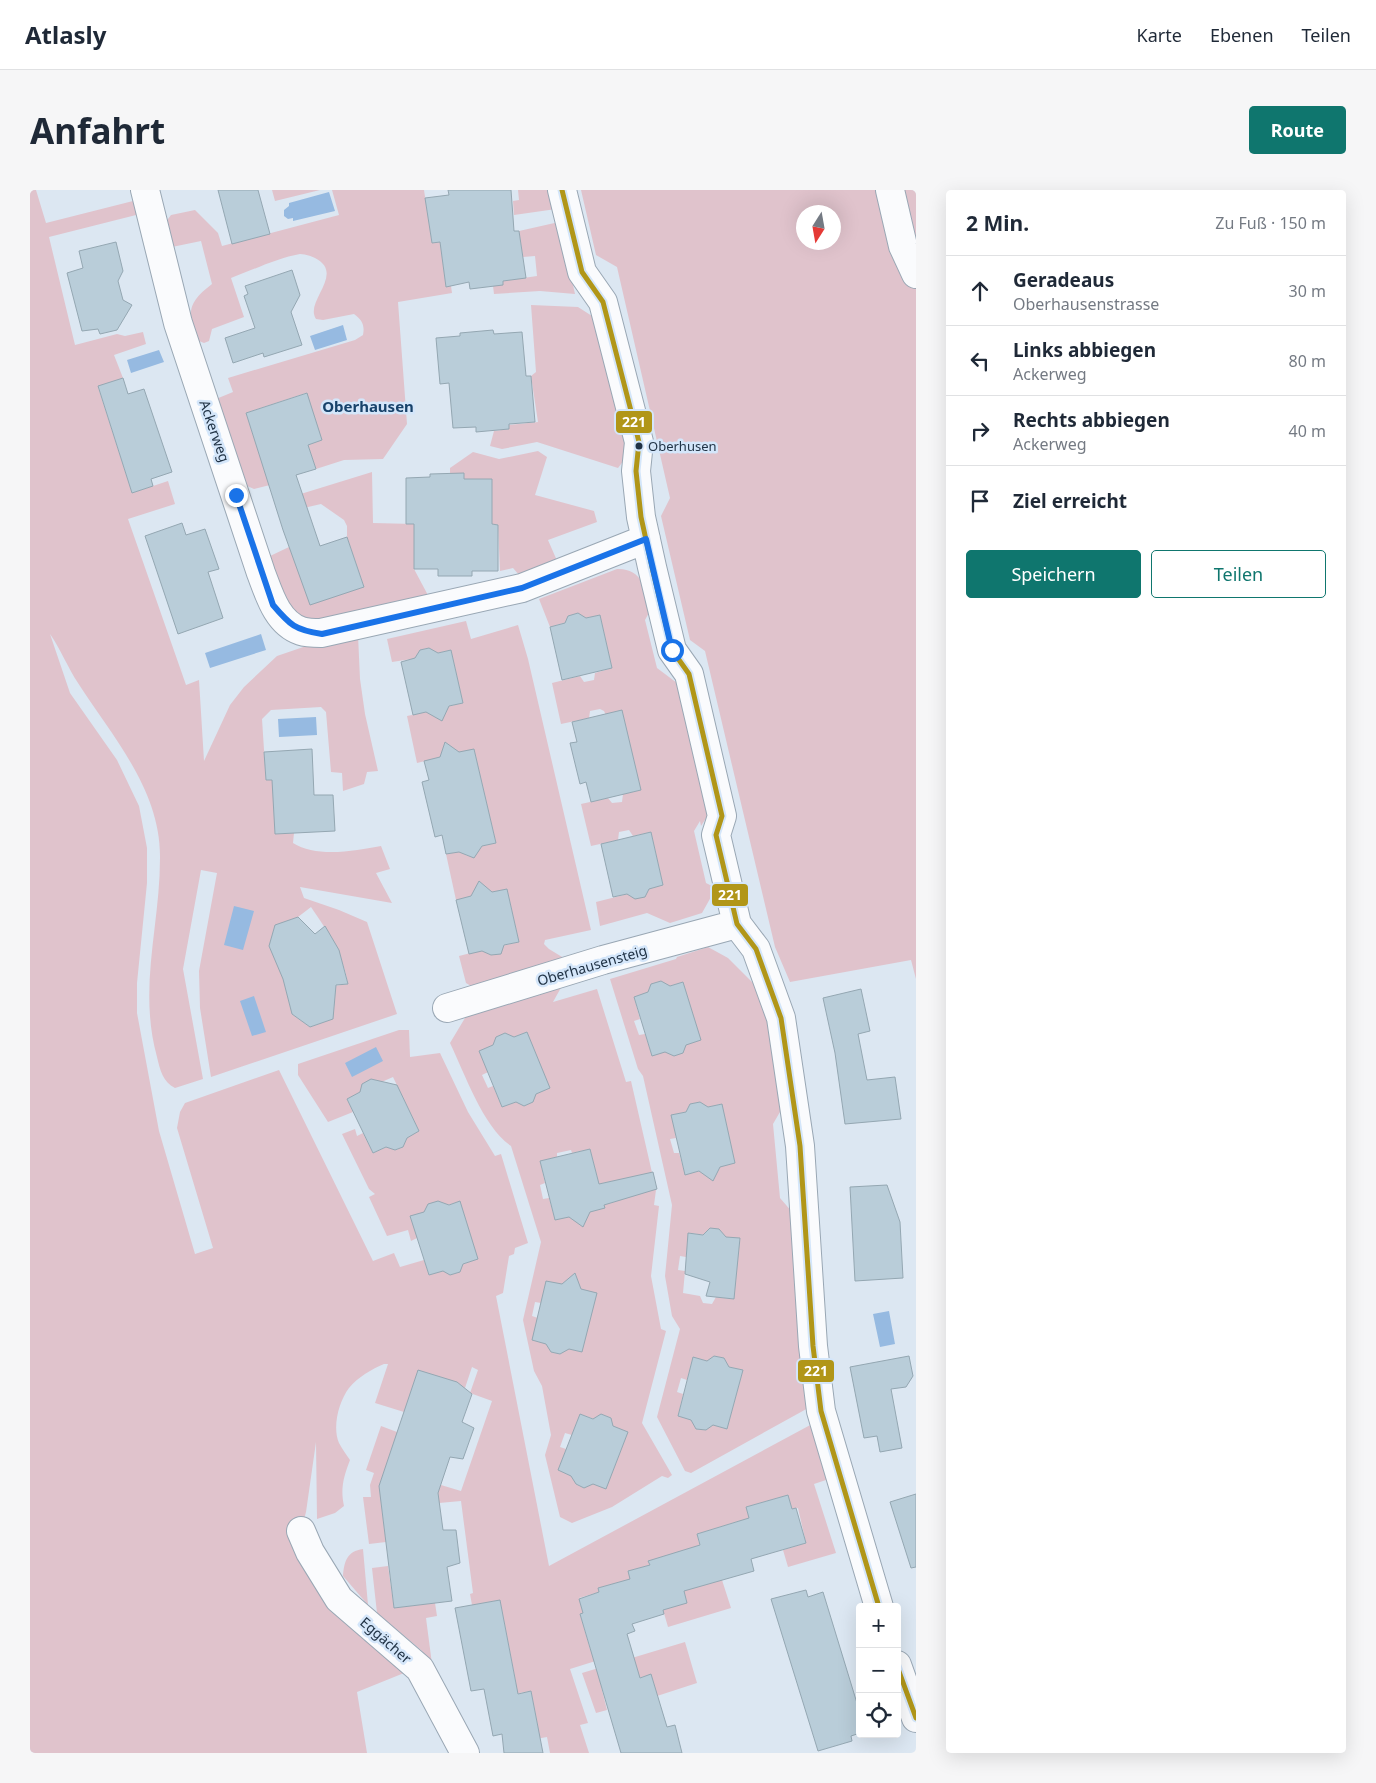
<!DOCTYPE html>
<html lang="de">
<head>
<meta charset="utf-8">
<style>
  :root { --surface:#fff; --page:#f6f6f7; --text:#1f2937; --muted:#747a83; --line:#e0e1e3; --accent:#0f766e }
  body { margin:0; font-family:"Noto Sans",sans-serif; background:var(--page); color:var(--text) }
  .controls { position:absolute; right:15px; bottom:15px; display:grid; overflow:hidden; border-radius:5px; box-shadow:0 5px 20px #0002 }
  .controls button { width:45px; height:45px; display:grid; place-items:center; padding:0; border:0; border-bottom:1px solid var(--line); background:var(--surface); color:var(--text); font:25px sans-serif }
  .compass { position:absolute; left:766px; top:15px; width:45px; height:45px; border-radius:50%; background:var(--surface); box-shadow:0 5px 20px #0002; rotate:191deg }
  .stop { position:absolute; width:15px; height:15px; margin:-11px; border:4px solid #1a73e8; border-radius:50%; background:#fff }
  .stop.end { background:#1a73e8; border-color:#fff; box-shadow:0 1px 5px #0008 }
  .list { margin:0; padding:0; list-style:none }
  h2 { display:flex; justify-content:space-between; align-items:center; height:65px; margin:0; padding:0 20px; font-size:21px }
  h2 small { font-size:16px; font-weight:400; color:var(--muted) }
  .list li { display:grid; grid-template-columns:32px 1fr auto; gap:15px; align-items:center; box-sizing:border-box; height:70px; padding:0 20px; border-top:1px solid var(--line) }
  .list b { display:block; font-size:19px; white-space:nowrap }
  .list p { margin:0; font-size:16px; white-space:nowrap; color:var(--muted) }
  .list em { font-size:16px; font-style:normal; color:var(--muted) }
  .actions { display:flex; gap:10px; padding:15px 20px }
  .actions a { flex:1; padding:11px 0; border:1px solid var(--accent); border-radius:5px; text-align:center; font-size:18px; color:var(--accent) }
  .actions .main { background:var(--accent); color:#fff }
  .icon { flex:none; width:28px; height:28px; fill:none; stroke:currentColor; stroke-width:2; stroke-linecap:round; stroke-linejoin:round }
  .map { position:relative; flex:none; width:886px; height:1563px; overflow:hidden; border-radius:5px }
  header { display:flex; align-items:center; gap:30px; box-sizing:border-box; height:70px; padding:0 25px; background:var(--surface); border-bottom:1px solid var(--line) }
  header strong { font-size:24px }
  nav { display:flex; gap:28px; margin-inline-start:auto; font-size:18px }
  .intro { display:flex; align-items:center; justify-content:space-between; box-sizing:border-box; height:120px; padding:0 30px }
  h1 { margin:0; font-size:35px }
  .button { padding:12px 22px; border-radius:5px; background:var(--accent); color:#fff; font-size:18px; font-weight:700 }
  main { display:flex; gap:30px; padding:0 30px }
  aside { flex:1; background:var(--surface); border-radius:5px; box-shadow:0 5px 20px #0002 }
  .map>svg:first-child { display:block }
</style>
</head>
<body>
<header>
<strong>Atlasly</strong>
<nav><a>Karte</a><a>Ebenen</a><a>Teilen</a></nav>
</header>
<div class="intro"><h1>Anfahrt</h1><a class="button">Route</a></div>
<main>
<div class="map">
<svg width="886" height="1563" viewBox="0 0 886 1563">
  <rect width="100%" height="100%" fill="#dce7f2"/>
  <!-- green -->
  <path fill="#e0c3cc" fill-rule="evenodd" d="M0,0H6L16,33L107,10L110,24L19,47L45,155L87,144L95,146L113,142L116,154L84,165L93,188L68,197L102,303L138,291L145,314L98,329L156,495L169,490L174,571L200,515L214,497L247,466L285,453L328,445L330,489L335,524L348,581L337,582L334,594L313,601L312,583L301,582L296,522L291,517L241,520L232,529L236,590L248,589L245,644L264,643L263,653C286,668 325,661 351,656L360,679L346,683L362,713L270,697L274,708L309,720L337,732L367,824L181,887L170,818L169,781L187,683L171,680L153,779L173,889L145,898C133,892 130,880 127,867C108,798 130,737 130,668C131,601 83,547 48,493C38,478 30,458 20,444L40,503L87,570L109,616L117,658V693L107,793V823L129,941L165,1064L183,1058L147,938L150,922L155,913L249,880L343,1071L364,1063L370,1077L394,1070L399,1085L416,1080L420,1085L430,1082L431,1075L447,1069L430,1012L413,1016L387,1048L381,1051L378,1040L357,1046L339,1007L345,1004L339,999L312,944L325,939L327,946L333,943L343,963L359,956L366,960L373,957V949L389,941L363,887L347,894L341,890L333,894V901L317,909L323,922L298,932L268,885V874L369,840H379L380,867L410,863L438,922L465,966L471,964L498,1053L485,1058L484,1064L479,1066L473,1103L466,1106L519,1376L784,1233L799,1289L784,1294L806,1363L758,1377L753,1360L776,1353L768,1318L762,1319L758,1305L716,1317L726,1349L709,1331L667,1344L678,1394L692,1390L701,1418L638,1437L633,1420L657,1412L650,1388L639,1365L618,1371L620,1375L598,1381L607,1413L597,1416L590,1392L568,1398L569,1402L549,1408L553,1423L550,1424L560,1459L588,1464L540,1479L558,1533L550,1535L559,1563H520L517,1547L489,1552L487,1541L508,1537L501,1501L473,1506L486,1493L470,1410L442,1415L440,1404L443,1403L431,1311L409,1313V1310L391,1307L351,1312L356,1352L339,1354L333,1307H341L340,1295L344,1283L336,1280L351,1236L367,1242L392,1294L411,1295L431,1301L462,1211L440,1203L448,1180L442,1177L435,1198L374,1222L345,1213L358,1174H354C342,1179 328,1187 319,1198C309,1211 302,1237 309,1253C312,1259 316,1264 320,1270C314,1286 310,1298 314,1316L305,1323L287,1329L286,1252L276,1322L268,1352L379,1481L327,1502L337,1563H0ZM281,717C298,742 313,764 318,794L304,796L303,829L280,837L262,824L248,767L239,757L245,736L268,727Z
    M242,0H290L245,11Z
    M302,0H394L402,53L410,52L416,96H421L422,103L368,112L377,234L353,269L314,270L286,279L278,255L292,250L276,203L216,223L240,295L224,299L215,295L186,209L203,202L198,188L325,150L333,145C335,135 332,130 324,124L293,130L286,129C274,111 316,84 285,68C281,66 274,64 270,64C247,68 223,80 201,88L214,127L182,139L179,151L174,153L169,151C157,123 156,114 182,94L171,51L142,57L135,33L141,25L165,20L188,43L192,56L309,25Z
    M488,0H522L526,19L484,25L483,11L489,10Z
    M551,0H854L886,96V789L881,770L760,792L745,757L675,461L660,450L631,326L640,308L587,77L566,65ZM774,22H804V52H774Z
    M868,0H886V69Z
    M529,32L545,104L510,101L464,104L463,96L473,91L507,86L505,66L493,67L489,41Z
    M501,115L548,117L562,126L597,260V266L588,278L507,252L472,259L460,256L464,241L479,239V235L508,232L501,186L506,182Z
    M508,261L517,267L505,305L564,321L567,332L518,350L528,373L490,386L483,378L470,381L468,335L459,334L462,289H434V284H420V278L443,262L469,269Z
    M342,282L343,333L384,334V379L400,409L281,433C249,417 249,399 238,367L259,357L263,365L334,397L317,347V336L314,330L291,314L265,320L261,307Z
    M587,379C611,378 617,399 621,419L615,430L627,478L647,493L678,625L671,636L670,631L664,641L676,693L686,698L672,723L640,733L617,723L570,736L566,712L633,695L621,642L603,646L599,640L589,642L588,650L561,656L551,614L578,608L582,613L592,612L593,604L611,600L574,521L570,519L560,521L559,528L531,534L522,493L550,486L554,492L564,490L565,483L582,478L570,425L552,429L548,423L538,426L537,432L520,437L509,409Z
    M436,431L441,449L488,435L498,469L561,740L515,750L514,754L519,759L537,770L446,799L436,793L429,766L456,759L461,765L470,764L472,756L489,752L477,699L426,710L416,664L434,661V664L438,666L447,664L448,657L466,653L444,560L427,563L422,557L411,567L387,573L377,526L401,521L405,527L415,525L416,517L433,513L421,460L403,464L402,460L398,458L390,460L388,468L362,472L357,449Z
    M678,757L698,768L727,797L739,830L754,915L743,934L750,1008L763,1023L780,1217L661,1283L655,1281L627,1227L650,1139L642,1126L635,1086L642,1015L613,886L608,879L580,789L646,769L647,767ZM653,792L670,850L622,865L615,844L609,845L604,831L610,829L604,807ZM670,912L675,918L691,914L705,973L688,977L686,985L677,987L672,981L655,984L649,963H644L640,949L646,948L642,925L659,921L660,914ZM680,1038L692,1047L710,1049L703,1109L686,1107L682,1114L673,1113L670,1106L653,1103L655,1081L648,1080L650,1066L656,1067L659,1043L676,1045ZM684,1166L694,1168L695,1176L713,1180L697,1239L680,1234L676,1240L666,1239L665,1231L648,1226L653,1204L647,1202L651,1188L657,1190L663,1167L680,1172Z
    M533,794L523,812L567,799L596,892L601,891L626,1000L624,1015L629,1016L621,1086L631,1139L636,1141L612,1233L642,1285L638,1288L632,1286L582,1317L542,1333L530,1327L515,1265L521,1245L512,1196L504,1181L493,1130L511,1052L481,956C453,937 435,884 420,853L438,823ZM497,842L519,898L503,905V912L494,916L489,911L472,917L463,896L458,898L452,885L458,882L450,861L466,854V847L475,843L481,848ZM560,959L569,994L582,991L587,1011L574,1015V1018L525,1030L519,1008L513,1009L510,995L515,993L510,971L527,967V963L541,960L542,963ZM505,1112L511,1113L552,1162L535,1158L531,1164L521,1162L520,1155L503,1150L508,1128L502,1126ZM550,1224L567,1230L571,1224L581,1228V1236L598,1242L576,1298L559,1292L554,1298L546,1294L545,1287L529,1280L536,1259L530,1257L535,1243L542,1245Z
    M333,1359L338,1415L313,1386C314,1372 317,1361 333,1359Z
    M358,1376L364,1418L405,1413L407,1426L396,1428L402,1474L391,1460L347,1423L342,1378Z
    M655,1452L667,1493L627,1506L621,1485L571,1496L577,1520L566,1523L552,1483Z"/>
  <!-- water -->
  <path fill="#96bae1" d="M299,2L305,21L263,31V28L258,29L254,26V20L259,16V13Z
    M313,135L317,150L285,160L280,146Z
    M129,160L134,172L101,183L97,170Z
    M231,444L236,460L180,478L175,463Z
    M286,527L287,545L249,547L248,529Z
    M204,716L224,721L213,760L194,755Z
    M224,806L236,842L222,846L210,811Z
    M346,857L353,871L322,887L315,873Z
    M859,1121L865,1154L850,1157L843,1124Z"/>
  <!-- building -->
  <path fill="#b9cdd9" stroke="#94a7b2" d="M188,0H228L240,44L202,54Z
    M418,0H481L484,41H489L496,88L473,91V95L440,99L439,92L416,97L410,52L402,53L395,8L419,5Z
    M86,52L93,81L88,91L93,110L102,115L87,140L70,144L68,139L52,141L37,83L53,78L49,61Z
    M262,80L270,105L261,122L272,155L234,167L233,163L203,173L195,148L225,138L214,106L218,104L215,96Z
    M463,140L464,144L492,142L496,186H501L505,232L479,234V239L446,242V237L423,238L419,193L410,194L406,148L430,146V143Z
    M93,188L98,204L114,199L142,282L121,289L123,296L102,303L68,196Z
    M277,203L292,250L278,255L286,279L266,285L290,356L317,347L334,397L280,415L253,340L216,223Z
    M434,283V289H462V334L468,335V381H442V386H408V379H384V334H376V288L400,287V284Z
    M152,333L156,345L175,339L189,379L178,382L193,428L148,444L115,346Z
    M548,423L556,428L570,425L582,478L532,490L520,437L535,433L538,426Z
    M399,458L408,463L421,460L433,513L419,516L412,531L396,522L383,525L371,472L385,468L390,460Z
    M592,520L611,600L561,612L556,592L550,594L540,553L547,552L542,532Z
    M415,552L429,562L444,559L466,653L452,656L444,668L429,662L416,664L412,645L405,647L392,592L399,590L394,571L410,567Z
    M282,559L284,605H303L305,641L245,644L242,590H236L234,562Z
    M621,642L633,695L619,699L615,707L605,709L597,704L583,707L571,654Z
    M449,691L462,702L477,699L489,752L474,755L471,764L461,765L452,761L439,764L426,710L441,706Z
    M268,727L285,744L295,736L309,760L318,794L306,795L303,829L280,837L262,824L253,789L239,756L245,735Z
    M631,791L640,796L653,792L671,850L656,855L653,863L644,866L635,862L622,866L604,807L618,802L621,794Z
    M831,799L840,841L828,844L837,890L865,887L871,929L815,934L805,863L793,808Z
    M497,842L520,898L506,904L503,912L494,916L486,912L472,917L449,861L463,855L466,847L475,843L484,847Z
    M341,889L367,895L389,941L377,948L373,957L365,960L356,957L343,963L317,909L330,902L332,894Z
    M670,912L678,917L692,914L705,973L690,977L683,991L669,981L655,985L641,925L656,922L660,914Z
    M560,959L569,994L623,982L627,999L574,1015L575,1018L560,1022L553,1037L539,1027L525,1030L510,971Z
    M857,995L870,1032L873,1088L825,1091L820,997Z
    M408,1011L419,1015L430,1011L448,1069L433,1074L430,1082L420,1085L413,1081L399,1085L380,1026L394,1022L398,1014Z
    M680,1038L689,1039L696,1047L710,1048L704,1109L676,1106L680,1092L655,1084L658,1043L673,1045Z
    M545,1083L551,1099L567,1103L552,1162L539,1159L530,1164L521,1162L516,1154L502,1150L516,1091L532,1094Z
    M684,1166L694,1168L699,1177L713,1180L697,1239L683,1235L676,1240L666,1239L661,1230L648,1226L663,1167L677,1171Z
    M879,1166L883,1186L876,1197L861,1199L872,1258L850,1262L847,1246L834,1248L820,1177Z
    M388,1180L427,1192L442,1204L432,1232L444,1238L433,1269L420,1267L408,1303L413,1340H426L430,1373L417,1377L422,1411L364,1418L349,1296Z
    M550,1224L563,1229L571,1224L581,1228L583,1236L598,1242L576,1299L563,1294L554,1298L546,1294L541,1286L528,1280Z
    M886,1304V1377L881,1378L860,1312Z
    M758,1305L762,1319L766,1318L776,1353L721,1369L724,1381L654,1401L657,1413L633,1420L634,1424L602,1434L605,1441L597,1444L610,1488L621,1484L637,1537L645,1535L652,1563H591L550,1424L553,1423L549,1409L569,1402L568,1398L600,1389L598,1381L620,1375L618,1371L670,1355L667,1344L719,1328L716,1317Z
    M776,1400L778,1407L793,1402L830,1523V1543L821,1546L822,1551L788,1561L741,1409Z
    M470,1410L488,1504L501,1501L513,1563H474L472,1544L463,1546L454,1499L441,1501L425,1418Z"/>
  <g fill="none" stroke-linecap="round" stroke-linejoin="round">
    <!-- street casing -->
    <g stroke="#99a7b4" stroke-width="30">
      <path id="street" d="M115,0L148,133L231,383C239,404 247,433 271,441C277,443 285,443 291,443L492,398L616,349
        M532,0L552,82L573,112L609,252L606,281L611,327L622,377L642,460L659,484L692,626L686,645L707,734L726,759L751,828L770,956L783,1156L791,1221L849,1417
        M860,0L873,56L886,84
        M417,818L573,770L707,734
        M271,1341L280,1362L309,1409L390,1479L435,1563
        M867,1475L886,1528"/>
    </g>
    <!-- street -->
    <use href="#street" stroke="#fafbfd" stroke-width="28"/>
    <!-- bus-1 casing -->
    <g stroke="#d4e6fa" stroke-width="9">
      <path id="bus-1" d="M532,0L552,82L573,112L609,252L606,281L611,327L622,377L642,460L659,484L692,626L686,645L707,734L726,759L751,828L770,956L783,1156L791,1221L849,1417
        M867,1476L886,1528"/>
    </g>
    <!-- bus-1 -->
    <use href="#bus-1" stroke="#b19618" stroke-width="5"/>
  </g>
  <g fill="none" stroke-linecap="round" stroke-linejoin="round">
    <!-- route -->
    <path stroke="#1a73e8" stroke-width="6" d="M206,305L243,415C260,435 265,440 292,444L492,398L616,349L642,460"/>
  </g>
  <!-- markers -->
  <circle fill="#213346" stroke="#d4e6fa" stroke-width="2" cx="609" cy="256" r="4.5"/>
  <g text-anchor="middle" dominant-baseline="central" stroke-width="5" stroke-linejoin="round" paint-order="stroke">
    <!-- bus labels -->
    <g font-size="13" fill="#213346" stroke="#d4e6fa" text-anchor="start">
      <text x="618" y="256">Oberhusen</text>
    </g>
    <!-- street labels -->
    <g font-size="14" fill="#213346" stroke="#d4e6fa">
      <text transform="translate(185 241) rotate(71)">Ackerweg</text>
      <text transform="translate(562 775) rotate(-16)">Oberhausensteig</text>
      <text transform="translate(356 1450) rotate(41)">Eggächer</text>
    </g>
    <!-- neighbourhood labels -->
    <g font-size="15" font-weight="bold" fill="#18426a" stroke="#d4e6fa">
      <text x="338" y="216">Oberhausen</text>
    </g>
  </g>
  <g stroke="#d4e6fa" stroke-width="2">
    <rect x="585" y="220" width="38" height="24" rx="5" fill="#b19618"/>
    <rect x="681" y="693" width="38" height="24" rx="5" fill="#b19618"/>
    <rect x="767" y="1169" width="38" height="24" rx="5" fill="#b19618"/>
  </g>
  <g font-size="14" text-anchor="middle" font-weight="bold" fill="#fff">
    <text x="604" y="237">221</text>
    <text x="700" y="710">221</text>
    <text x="786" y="1186">221</text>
  </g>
</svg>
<div class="controls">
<button>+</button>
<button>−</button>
<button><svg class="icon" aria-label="locate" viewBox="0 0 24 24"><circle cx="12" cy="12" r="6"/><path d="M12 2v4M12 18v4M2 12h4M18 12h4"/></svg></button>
</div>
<svg class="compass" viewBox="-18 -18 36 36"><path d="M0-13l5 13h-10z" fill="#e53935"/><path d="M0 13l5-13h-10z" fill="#747a83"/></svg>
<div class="stop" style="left:642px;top:460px"></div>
<div class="stop end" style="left:206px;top:305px"></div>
</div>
<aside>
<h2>2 Min.<small>Zu Fuß · 150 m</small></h2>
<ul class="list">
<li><svg class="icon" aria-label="ahead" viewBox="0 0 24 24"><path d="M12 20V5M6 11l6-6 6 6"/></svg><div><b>Geradeaus</b><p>Oberhausenstrasse</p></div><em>30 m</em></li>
<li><svg class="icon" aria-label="left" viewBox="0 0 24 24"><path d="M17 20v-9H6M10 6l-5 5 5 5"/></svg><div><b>Links abbiegen</b><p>Ackerweg</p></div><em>80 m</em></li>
<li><svg class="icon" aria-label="right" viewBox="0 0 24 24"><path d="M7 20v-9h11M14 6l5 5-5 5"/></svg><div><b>Rechts abbiegen</b><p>Ackerweg</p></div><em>40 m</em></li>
<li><svg class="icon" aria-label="arrive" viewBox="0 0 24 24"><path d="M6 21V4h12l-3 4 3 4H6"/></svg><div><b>Ziel erreicht</b></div></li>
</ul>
<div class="actions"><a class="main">Speichern</a><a>Teilen</a></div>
</aside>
</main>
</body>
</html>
